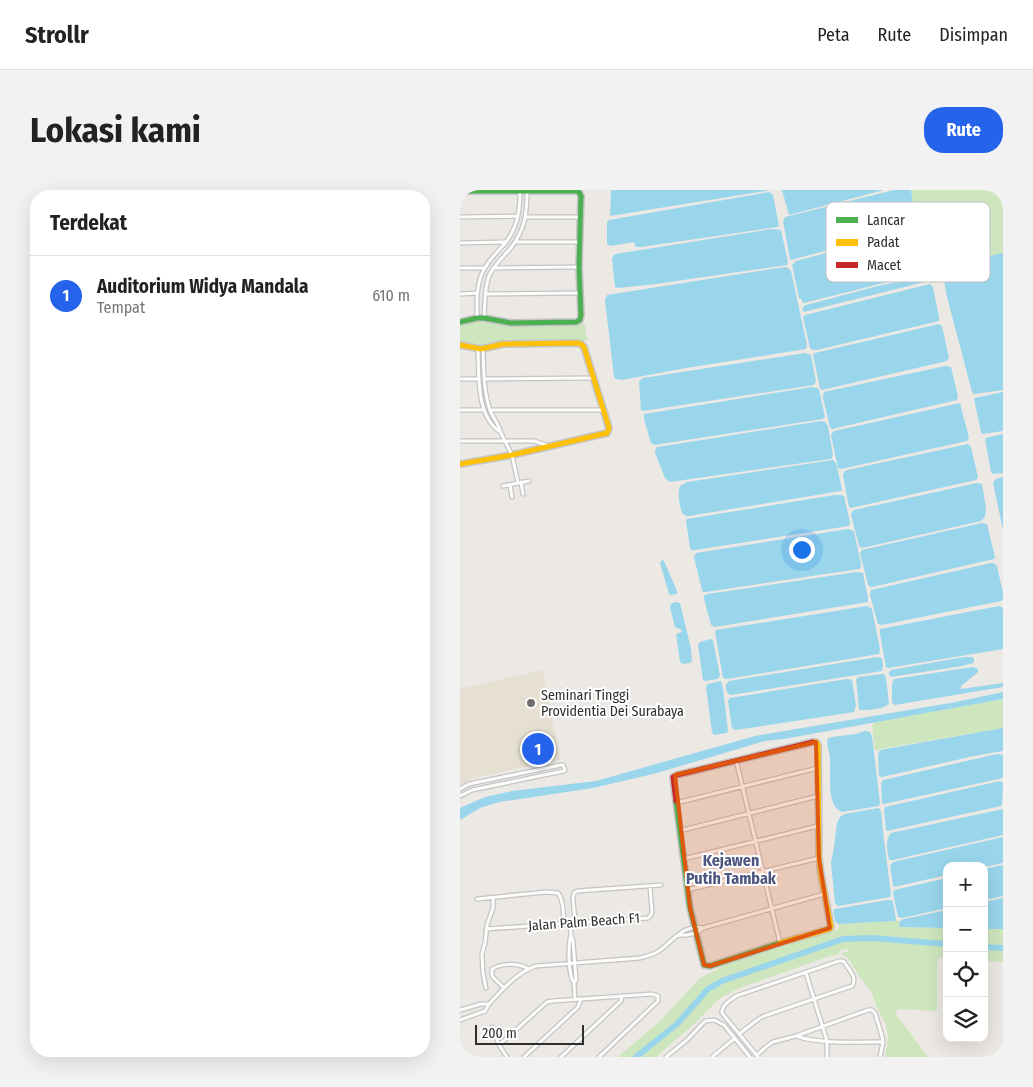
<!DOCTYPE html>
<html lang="id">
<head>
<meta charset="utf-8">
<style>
  :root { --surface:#fff; --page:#f2f2f2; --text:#222; --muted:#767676; --line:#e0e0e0; --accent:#2563eb }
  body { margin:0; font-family:"Fira Sans Condensed",sans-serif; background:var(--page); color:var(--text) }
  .controls { position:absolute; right:15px; bottom:15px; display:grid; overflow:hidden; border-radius:10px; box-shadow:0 5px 20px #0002 }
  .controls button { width:45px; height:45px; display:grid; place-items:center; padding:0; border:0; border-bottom:1px solid var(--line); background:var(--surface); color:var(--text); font:25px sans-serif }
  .scale { position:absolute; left:15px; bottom:12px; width:109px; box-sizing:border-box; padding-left:5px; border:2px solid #2e2e2e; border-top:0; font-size:14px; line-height:18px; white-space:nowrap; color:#2e2e2e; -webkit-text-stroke:4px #fff; paint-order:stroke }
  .you { position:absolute; left:341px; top:359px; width:18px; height:18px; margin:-12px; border:4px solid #fff; border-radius:50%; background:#1a73e8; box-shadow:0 0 0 8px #1a73e833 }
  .badge { display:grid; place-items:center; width:32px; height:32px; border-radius:50%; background:var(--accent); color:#fff; font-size:16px; font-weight:700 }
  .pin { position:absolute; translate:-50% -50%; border:2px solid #fff; box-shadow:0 1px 5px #0006 }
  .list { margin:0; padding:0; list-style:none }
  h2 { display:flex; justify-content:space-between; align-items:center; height:65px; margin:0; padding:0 20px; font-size:21px }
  h2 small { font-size:16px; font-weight:400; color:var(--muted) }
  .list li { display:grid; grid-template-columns:32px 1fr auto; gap:15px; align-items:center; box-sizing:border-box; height:80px; padding:0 20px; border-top:1px solid var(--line) }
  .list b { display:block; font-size:19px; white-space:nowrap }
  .list p { margin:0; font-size:16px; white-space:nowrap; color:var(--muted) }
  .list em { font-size:16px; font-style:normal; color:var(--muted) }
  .icon { flex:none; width:28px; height:28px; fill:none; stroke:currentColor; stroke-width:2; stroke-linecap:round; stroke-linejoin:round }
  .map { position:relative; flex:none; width:543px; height:867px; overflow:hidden; border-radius:20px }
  header { display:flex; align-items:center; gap:30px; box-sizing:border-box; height:70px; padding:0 25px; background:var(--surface); border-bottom:1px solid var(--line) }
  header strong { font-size:24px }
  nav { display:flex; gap:28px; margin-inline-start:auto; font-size:18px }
  .intro { display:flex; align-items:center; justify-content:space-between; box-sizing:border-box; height:120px; padding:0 30px }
  h1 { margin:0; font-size:35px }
  .button { padding:12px 22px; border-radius:20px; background:var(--accent); color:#fff; font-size:18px; font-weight:700 }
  main { display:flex; gap:30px; padding:0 30px }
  aside { flex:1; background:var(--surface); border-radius:20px; box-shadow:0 5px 20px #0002 }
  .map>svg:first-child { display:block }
</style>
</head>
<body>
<header>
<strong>Strollr</strong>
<nav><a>Peta</a><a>Rute</a><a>Disimpan</a></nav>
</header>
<div class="intro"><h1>Lokasi kami</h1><a class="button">Rute</a></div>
<main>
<aside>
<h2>Terdekat<small></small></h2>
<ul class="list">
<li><span class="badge">1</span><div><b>Auditorium Widya Mandala</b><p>Tempat</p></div><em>610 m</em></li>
</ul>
</aside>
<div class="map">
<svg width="543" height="867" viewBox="0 0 543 867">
  <rect width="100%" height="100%" fill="#ece8e4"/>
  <!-- education -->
  <path fill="#e6e0d3" d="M83,480L100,570L17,587L0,595V499Z"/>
  <!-- green -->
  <path fill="#cee6be" d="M451,0H543V63L475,78H467L462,41L459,35L456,33Z
    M20,130L48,135L125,134L127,151L41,152C27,157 15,156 0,152V134Z
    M543,509V538L415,560L412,536L415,532Z
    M436,730L440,731L439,735L440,737L487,738V768H479L477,775V821L439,819L435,823L468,867H425L428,847L426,834L417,818L411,801L400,788L388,768L382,765L384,762H388V759L381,760L379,764L367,767L277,799L259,809L235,833L196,867H158L202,829L239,789L246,785L266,775L311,759L375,740L379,738L378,734L434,731Z
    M524,739H543V772L524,771Z"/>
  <!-- water -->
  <path fill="#99d6ec" d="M151,0H311L150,26Z
    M322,0H424L329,25Z
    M434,0H451L456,33L454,37L331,70L330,69L323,31L325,27Z
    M309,2L313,5L319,36L317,37L181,57H176L174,52L150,56L147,54V32L149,30Z
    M312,39L321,40L328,72L327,75L196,94L158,98L155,97L152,69L154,65L156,64Z
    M456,39L461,40L462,41L467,78V82L344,113H343L341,109L339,108L332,75L336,71Z
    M543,63V200L514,204L512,202L486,103L483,80L487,75Z
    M325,77L328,78L331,81L347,155L346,159L226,178L162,190L156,189L154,187L145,110L147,105Z
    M465,86L470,87L469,91L344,122L342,120L344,116L346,115L418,96Z
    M470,94L473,97L479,127V131L357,160H353L350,158L343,127L345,125Z
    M479,134L482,136L489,168L487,171L362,200L360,198L353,165L355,163Z
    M345,163L351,165L356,192L354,195L183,221L181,220L179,191L183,188Z
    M485,176L491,177L498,207L497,210L372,239L370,237L363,208V205L364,202Z
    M352,197L357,198L359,199L365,227L363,229L194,255L191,253L184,229V224Z
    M543,202V241L522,244L521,242L514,209L515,208Z
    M500,213L509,248L507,251L381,279L378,278L371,245L374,241Z
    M361,231L365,232L368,236L373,265L371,269L210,292L205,288L195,263L196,258L198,257Z
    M543,244V283L533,284L531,282L525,249L526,248Z
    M508,254L511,257L518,287L516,290L391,318L389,317L383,285L384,282L387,280Z
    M373,270L376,273L382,299L381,301L229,326C227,326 226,326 224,325C220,322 217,302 220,297C222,294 224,294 227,292Z
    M543,287V340L533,293L536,289Z
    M517,293L522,294L526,318L525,327L521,331L402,358L399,356L391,325L392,322L394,320Z
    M375,305H380L384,306L390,332L389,336L235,360H231L230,358L226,331L227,329Z
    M522,333L527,334L535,367L534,369L412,397H410L408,395L400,363L402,360Z
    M388,339L392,340L394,342L401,374V377L399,379L246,402H243L242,400L234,367L236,363Z
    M202,370L204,371L217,401V404L210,405L209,404L200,373Z
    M531,373H534L537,376L543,403V409L541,411L422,435L418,434L410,405L411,400Z
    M397,382L403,383L408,408V412L255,437L251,435L244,409V406L247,404Z
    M215,412L220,413L231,459L232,471L230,473L223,474L220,472L216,444L222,442V440L215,437L210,418L211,414Z
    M407,416L412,419L420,459L419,464L267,489L263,488L255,442L256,440Z
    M539,416L542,417L543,420V459L428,478L426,477L420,444V439Z
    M251,449L253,450L260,486L257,489L245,491L243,490L238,455L240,452Z
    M417,467L422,468L423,475L422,481L271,505C265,503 264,495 269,491Z
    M504,467H512L514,469V473L502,476L431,487L429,485V482L431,480Z
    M513,477L518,479V482L501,496V499L543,493V497L435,515L432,513V494L434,489Z
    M422,484H424L426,488L429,514C421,520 408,520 399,520L396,489L398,487Z
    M387,489L392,490L396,515L394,522L276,540L272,538L268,511L270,508Z
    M261,491L263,499L268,540L267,543L254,545L252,542L246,497L248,494Z
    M543,502V509L324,549L305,551L197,583L133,598L39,612L20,618L0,630V618L25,607L52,601L136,591L295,546L496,512Z
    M543,538V561L514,566L422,587L419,586L418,564L420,560Z
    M405,541L410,542L412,546L420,613L419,616L382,622C366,616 371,585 370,570C370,563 367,557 367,550L369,548L372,547L396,544Z
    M537,564L543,565V588L424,614L422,613L421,593L423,590Z
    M540,591L543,593L542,614L541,616L427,641L426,640L424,620L425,617Z
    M418,618L420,619L421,621L424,650L431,704L430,707L378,716L375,713L371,673L374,657L377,633L380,627L385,624Z
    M543,619V645L433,670H430L429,669C427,661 425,649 431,643Z
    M543,647V673L524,677V676H487V685L434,697L433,695L430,676L433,672Z
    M543,675V706L524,710V679Z
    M487,688V718L442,728L438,727L433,703L434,700Z
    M543,708V739H524V712Z
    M428,710H431L433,712L436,729L435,731L378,734L375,731L373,720L375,719Z
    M487,720V738L440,737L439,735L440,731L444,729Z"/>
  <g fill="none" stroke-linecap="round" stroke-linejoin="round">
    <!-- river -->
    <path stroke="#99d6ec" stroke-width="6" d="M524,757L543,758
      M176,867L217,834L248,799L262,791L383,749L412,748L487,754"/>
    <!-- street casing -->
    <g stroke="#c5c4c5" stroke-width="5.5">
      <path id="street" d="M0,27L58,26
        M66,27H120
        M55,52H119
        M0,53L45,52
        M0,78H24
        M33,78L119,77
        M0,104L17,103
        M25,104L120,103
        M17,128C17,113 16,100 21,86C26,72 37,63 46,52C58,36 60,20 60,1
        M24,128C25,114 24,100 29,86C34,75 42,68 50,59C65,40 67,24 67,1
        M18,159C19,184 16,225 39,241
        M23,159C24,179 23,200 30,220C32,227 39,234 40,241L52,265L58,293
        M0,189H19
        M24,189L133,188
        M0,220H24
        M30,220H143
        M0,251H74L89,256
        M61,292L63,304
        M50,295L52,307
        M43,296L69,291
        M276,570L320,753
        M0,599L9,594L101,575H103L105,580L104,581L12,600L0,606
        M216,613L358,578
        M219,641L358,606
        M223,669L358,636
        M227,700L359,668
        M17,709L86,702L98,703C104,711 103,723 104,734
        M115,732L113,708L114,703L117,701L201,695
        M110,733L111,745
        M26,739L188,728L191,725L192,722L190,696
        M218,745C225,746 238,744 243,738
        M346,783L367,851V867
        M114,793C108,785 108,754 111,745L113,751L116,790L114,793L115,809
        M26,798L23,783L22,764L25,753L27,735L33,718V708
        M44,798L32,786V779C42,773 56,773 67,778
        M29,814C43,799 56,783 76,776L180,768C187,766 193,765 199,761C212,752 224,733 243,738L364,704
        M0,820L21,814H29L25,821L0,830
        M32,837L39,855L47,867
        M279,844L300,828L304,826L392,796C398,788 389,780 385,773L383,771H379L276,806C270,811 261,815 262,823L298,867
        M336,846C357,854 399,852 423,852
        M39,855L87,812L93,811L192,804L198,806V811L139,867
        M0,865L1,867
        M297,865L307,856L313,852L336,846L408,820H412L415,823L422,846L423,852L420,867
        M64,867L118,817L120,812V809
        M101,867L161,811L162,806
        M206,867L227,850L245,831L254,830L264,835L290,867
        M252,867L275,848"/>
    </g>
    <!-- fast casing -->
    <g stroke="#c5c4c5" stroke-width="8">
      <path id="fast" d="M0,1H116L119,2L121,6L119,77L121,125L120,130L116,132L51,133L24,128H17L0,132
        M216,611L230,718L244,775L250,776L320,753"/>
    </g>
    <!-- slow casing -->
    <g stroke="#c5c4c5" stroke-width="8">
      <path id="slow" d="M0,155L21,159L43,154L117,153L121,154L124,157L149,238L147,243L52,265L0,274
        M320,753L369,739L371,737L361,685L359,668L358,555L356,552H353"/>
    </g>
    <!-- jam casing -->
    <g stroke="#c5c4c5" stroke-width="8">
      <path id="jam" d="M216,611L213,587L217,585L353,552"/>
    </g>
    <!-- street -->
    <use href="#street" stroke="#fcfcfb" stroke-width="3"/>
    <!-- fast -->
    <use href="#fast" stroke="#4caf50" stroke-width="5"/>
    <!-- slow -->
    <use href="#slow" stroke="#ffc107" stroke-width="5"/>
    <!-- jam -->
    <use href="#jam" stroke="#c62828" stroke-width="5"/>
  </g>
  <!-- marked area -->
  <path fill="#df570e" fill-opacity="0.2" stroke="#df570e" stroke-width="4" stroke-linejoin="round" d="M356,552L359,668L370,738L250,776L244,775L230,718L215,585Z"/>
  <!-- markers -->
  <circle fill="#706f6e" stroke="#fff" stroke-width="2" cx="71" cy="513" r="5"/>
  <g text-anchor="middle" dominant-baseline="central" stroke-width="4" stroke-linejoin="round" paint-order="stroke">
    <!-- poi labels -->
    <g font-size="14" fill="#2e2e2e" stroke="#fff" text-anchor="start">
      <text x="81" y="505">Seminari Tinggi<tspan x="81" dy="16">Providentia Dei Surabaya</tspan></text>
    </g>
    <!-- street labels -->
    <g font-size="14" fill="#2e2e2e" stroke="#fff">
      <text transform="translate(124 732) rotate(-4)">Jalan Palm Beach F1</text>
    </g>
    <!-- quarter labels -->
    <g font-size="16" font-weight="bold" fill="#4d5680" stroke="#fff">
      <text x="271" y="670">Kejawen<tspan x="271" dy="18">Putih Tambak</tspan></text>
    </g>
  </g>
  <!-- legend -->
  <rect x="366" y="12" width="164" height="80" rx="8" fill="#fff" stroke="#c0c0c0" stroke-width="1"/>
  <rect x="376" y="27" width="22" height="6" fill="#4caf50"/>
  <rect x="376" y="49" width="22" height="7" fill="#ffc107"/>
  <rect x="376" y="72" width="22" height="6" fill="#c62828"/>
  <g font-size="14" fill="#2e2e2e">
    <text x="407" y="35">Lancar</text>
    <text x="407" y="57">Padat</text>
    <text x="407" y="80">Macet</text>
  </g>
</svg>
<div class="controls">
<button>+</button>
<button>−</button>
<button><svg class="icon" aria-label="locate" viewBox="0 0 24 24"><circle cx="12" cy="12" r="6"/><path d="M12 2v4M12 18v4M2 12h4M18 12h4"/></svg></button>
<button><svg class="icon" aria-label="layers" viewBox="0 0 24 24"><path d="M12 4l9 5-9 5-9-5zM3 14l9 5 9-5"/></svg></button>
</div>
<div class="scale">200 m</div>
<div class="you"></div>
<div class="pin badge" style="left:78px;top:559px">1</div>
</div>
</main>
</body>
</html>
